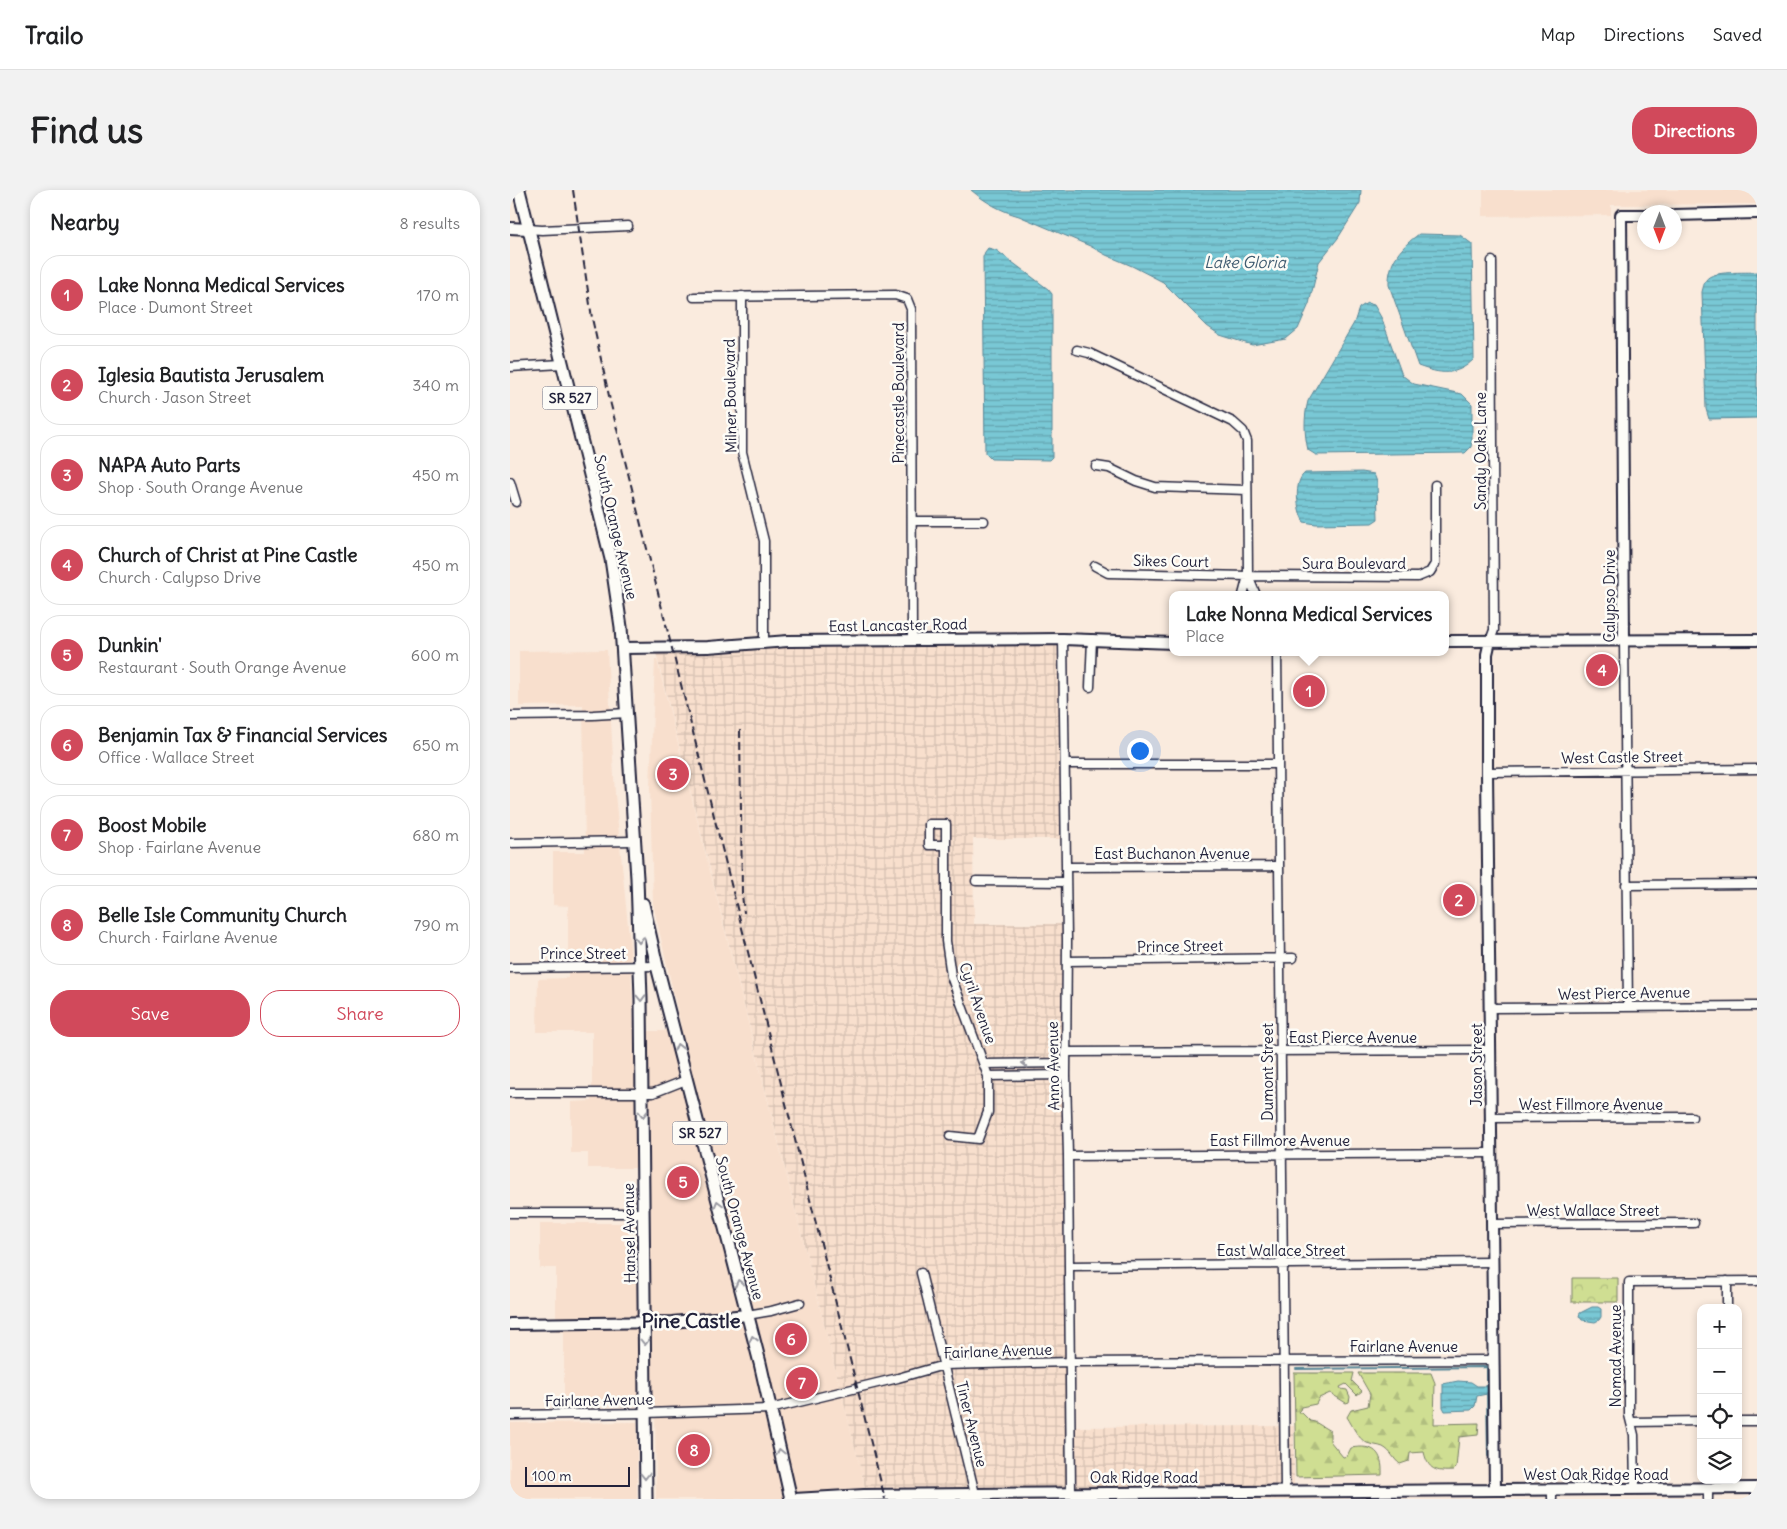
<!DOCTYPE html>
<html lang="en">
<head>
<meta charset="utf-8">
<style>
  :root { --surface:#fff; --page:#f2f2f2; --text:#202124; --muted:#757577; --line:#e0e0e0; --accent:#d1495b }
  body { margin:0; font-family:Delius,sans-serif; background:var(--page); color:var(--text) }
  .controls { position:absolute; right:15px; bottom:15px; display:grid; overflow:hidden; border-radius:10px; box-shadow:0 2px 8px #0003 }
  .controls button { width:45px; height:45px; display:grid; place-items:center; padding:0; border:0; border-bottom:1px solid var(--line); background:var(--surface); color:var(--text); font:25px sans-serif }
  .compass { position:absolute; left:1127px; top:15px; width:45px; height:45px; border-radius:50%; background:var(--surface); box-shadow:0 2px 8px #0003; rotate:180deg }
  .scale { position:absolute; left:15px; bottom:12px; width:105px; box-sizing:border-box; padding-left:5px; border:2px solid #22223b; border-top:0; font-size:14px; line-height:18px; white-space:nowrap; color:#22223b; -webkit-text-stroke:4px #fdfcf7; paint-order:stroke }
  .you { position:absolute; left:629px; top:560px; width:18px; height:18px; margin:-12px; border:4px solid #fff; border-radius:50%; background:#1a73e8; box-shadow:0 0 0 8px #1a73e833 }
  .badge { display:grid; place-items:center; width:32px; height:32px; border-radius:50%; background:var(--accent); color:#fff; font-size:16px; font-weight:700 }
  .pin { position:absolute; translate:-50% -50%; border:2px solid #fff; box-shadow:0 1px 5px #0006 }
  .popup { position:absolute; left:659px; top:401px; width:280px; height:65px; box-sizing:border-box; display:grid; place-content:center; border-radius:10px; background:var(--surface); filter:drop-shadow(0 1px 4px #0005); font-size:16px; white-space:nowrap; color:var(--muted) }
  .popup b { font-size:19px; color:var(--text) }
  .popup::after { content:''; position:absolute; left:50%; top:100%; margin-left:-10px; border:10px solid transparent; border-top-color:var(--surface) }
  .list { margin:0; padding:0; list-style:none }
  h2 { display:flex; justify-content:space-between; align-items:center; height:65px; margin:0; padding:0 20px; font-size:21px }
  h2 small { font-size:16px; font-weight:400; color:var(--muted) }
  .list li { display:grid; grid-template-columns:32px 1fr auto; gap:15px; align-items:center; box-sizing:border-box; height:80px; margin:0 10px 10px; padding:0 10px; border:1px solid var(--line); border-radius:20px }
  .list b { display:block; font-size:19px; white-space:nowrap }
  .list p { margin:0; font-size:16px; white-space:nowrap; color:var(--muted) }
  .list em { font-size:16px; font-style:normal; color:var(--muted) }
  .actions { display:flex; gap:10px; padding:15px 20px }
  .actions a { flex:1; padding:11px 0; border:1px solid var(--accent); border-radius:20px; text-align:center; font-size:18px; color:var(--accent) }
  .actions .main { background:var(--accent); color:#fff }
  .icon { flex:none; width:28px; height:28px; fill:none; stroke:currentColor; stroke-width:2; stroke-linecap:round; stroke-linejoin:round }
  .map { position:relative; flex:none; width:1247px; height:1309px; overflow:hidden; border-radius:20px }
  header { display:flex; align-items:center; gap:30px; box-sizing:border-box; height:70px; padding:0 25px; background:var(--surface); border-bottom:1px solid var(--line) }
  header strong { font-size:24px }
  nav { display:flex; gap:28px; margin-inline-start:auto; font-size:18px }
  .intro { display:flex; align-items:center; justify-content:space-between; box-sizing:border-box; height:120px; padding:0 30px }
  h1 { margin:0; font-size:35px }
  .button { padding:12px 22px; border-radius:20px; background:var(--accent); color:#fff; font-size:18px; font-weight:700 }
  main { display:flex; gap:30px; padding:0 30px }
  aside { flex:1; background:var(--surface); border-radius:20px; box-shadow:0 2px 8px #0003 }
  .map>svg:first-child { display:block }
</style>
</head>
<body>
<header>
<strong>Trailo</strong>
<nav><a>Map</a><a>Directions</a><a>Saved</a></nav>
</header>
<div class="intro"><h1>Find us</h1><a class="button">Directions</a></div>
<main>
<aside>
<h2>Nearby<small>8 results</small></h2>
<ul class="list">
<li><span class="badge">1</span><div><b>Lake Nonna Medical Services</b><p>Place · Dumont Street</p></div><em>170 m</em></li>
<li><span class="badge">2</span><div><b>Iglesia Bautista Jerusalem</b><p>Church · Jason Street</p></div><em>340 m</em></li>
<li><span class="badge">3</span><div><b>NAPA Auto Parts</b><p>Shop · South Orange Avenue</p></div><em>450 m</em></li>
<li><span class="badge">4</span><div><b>Church of Christ at Pine Castle</b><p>Church · Calypso Drive</p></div><em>450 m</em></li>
<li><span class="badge">5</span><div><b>Dunkin'</b><p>Restaurant · South Orange Avenue</p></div><em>600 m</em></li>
<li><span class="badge">6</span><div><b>Benjamin Tax &amp; Financial Services</b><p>Office · Wallace Street</p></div><em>650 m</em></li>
<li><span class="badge">7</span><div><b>Boost Mobile</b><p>Shop · Fairlane Avenue</p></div><em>680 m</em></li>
<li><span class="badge">8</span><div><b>Belle Isle Community Church</b><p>Church · Fairlane Avenue</p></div><em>790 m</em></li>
</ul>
<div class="actions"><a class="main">Save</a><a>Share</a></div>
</aside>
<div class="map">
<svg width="1247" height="1309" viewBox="0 0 1247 1309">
  <defs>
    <pattern id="industrial-grid" width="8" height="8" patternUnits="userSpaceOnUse" patternTransform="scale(1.25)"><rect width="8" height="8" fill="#f8dfcd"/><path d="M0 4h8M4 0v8" fill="none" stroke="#d4bfb1"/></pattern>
    <pattern id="forest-firs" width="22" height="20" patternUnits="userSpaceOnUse" patternTransform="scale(1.25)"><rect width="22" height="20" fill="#cfde92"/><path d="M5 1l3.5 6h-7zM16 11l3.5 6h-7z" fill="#b1be7f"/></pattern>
    <pattern id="park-crowns" width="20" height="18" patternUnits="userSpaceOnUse" patternTransform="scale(1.25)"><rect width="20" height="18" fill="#cfde92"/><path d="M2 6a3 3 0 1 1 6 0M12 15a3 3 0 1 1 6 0" fill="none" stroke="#b1be7f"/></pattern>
    <pattern id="water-rules" width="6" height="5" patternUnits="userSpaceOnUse" patternTransform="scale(1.25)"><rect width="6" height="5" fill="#79c8d5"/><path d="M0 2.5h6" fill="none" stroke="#63a2ae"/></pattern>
  </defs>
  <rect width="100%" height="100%" fill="#faebde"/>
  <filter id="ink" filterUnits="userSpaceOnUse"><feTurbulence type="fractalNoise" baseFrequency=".02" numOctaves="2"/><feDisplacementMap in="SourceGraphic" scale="10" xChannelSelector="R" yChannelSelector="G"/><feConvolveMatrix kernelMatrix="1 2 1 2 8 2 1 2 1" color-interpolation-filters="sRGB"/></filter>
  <g filter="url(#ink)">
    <!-- built -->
    <path fill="#f8dfcd" d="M973,0H1247V14L1101,15V25L973,26Z
      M97,460L105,604L120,756L124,841H153L171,836L143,714L140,598L145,470H147L358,1309H146L145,1213H54V1142H46V1078H30V1033H133L132,978H78V963H61V912L82,911V842H27L28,789L58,788V716L43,715V662H75L73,515L9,516V461Z
      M127,1232V1309H0V1233Z"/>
    <!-- industrial -->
    <path fill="url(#industrial-grid)" d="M553,455L554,649H463L464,734H555L560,1237L784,1236V1309H358L145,459Z"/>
    <!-- forest -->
    <path fill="url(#forest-firs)" stroke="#788066" d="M784,1183H844L842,1191L852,1201L847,1205L836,1194L830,1197L831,1199L837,1200L840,1207L839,1212L836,1213L820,1203L809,1208L806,1214L791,1217L789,1223H792L800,1231L805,1232L820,1241V1251L833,1267L837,1266L841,1258C864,1254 873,1262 872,1285L786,1287Z
      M848,1183H921L925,1193L924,1234L969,1233L968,1245L949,1247L946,1278L943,1281C926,1282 918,1280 914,1262L900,1263L899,1271L890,1274C883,1269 882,1262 873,1257C868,1255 862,1255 857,1253C847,1248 843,1236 837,1227L841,1220L858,1216L860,1204Z"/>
    <!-- park -->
    <path fill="url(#park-crowns)" stroke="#788066" d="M1062,1088H1108V1112H1062Z"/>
    <!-- water -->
    <path fill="url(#water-rules)" stroke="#568697" d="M461,0H851L850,13L828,48L809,72L799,114L788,139L776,149L742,155L710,145L697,136L653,92L622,76L596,65L580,56L509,26C491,21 475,12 461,0Z
      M909,44L950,45L962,54L964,169C946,187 930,184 908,176L879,95C878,72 891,57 909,44Z
      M478,58L486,60L538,99L542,104V267L539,270L481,269L475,263L473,67L475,62Z
      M1247,82V228L1199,229L1196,219L1192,102C1193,98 1194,93 1196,90C1202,80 1236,83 1247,82Z
      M857,113L864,115L872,129L892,185L904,194L952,204L962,214V249L961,257L955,263L806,265L798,260C794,243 794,227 798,211L844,133L849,118Z
      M852,282L864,284L867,292L868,329L862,333L806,334L794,332C787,321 783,292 795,283Z
      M1082,1117H1088L1091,1119V1127L1089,1130L1085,1132L1072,1130L1069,1126L1070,1123Z
      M948,1191L961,1192L967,1196H977V1204L967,1206L965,1216L961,1220L935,1221L933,1217V1194Z"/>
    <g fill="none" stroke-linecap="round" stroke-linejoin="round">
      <!-- stream -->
      <path stroke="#568697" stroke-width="2" d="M786,1179L977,1177V1196
        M977,1203L978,1266"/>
      <!-- street casing -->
      <g stroke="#22223b" stroke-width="11">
        <path id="street" d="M18,39L32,40L118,36
          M232,106V262L254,351V453
          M184,107L385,105L397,109L401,119L402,450
          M567,160L579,163L723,232L733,241L737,251L738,386L733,405
          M0,177L52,174
          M586,276L599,278L626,291L645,297L737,300
          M0,292L6,312
          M402,331H474
          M585,376L598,383L738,386L908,387L920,382L925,374V295
          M738,386L746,405
          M553,449L557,750L556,885L558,966L561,1303
          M1114,450L1118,817
          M980,451L984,440L982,71
          M767,462L775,1301
          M580,497L582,449
          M0,526L83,525L117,523
          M555,574H768
          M977,582L1247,579
          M0,653L124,651
          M436,655H419V634H436V751L441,786L478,886V922L468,949L440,946
          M556,677L769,676
          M466,691L556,692
          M1116,695L1247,694
          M557,771L783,768
          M0,778L147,776
          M981,818L1247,816
          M555,862L980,860
          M474,874L555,873
          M478,886L556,885
          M0,903H143L176,890
          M981,928L1182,927
          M558,966L982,963
          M0,1023H133
          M982,1034L1184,1033
          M559,1076L983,1072
          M411,1083L465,1304
          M1217,1091V1118
          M237,1125L261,1121L290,1113
          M0,1225L135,1223L260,1219L388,1188L434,1175L560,1172L983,1170
          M1228,1231H1247
          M1122,1232L1191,1231
          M1198,1298V1309
          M1125,1299L1124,1245L1119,1225V1092L1247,1091
          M1042,1309V1299"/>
      </g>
      <!-- secondary casing -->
      <g stroke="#22223b" stroke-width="14">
        <path id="secondary" d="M1164,25L1247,23
          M0,38L18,39
          M1114,450L1111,25H1134
          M935,451L1247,450
          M980,451L977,464V582L985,1299
          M113,458L198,457L278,451L553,449L663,453
          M0,1134L162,1132L237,1125
          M284,1309L354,1305L465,1304L1247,1298"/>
      </g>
      <!-- primary casing -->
      <g stroke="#22223b" stroke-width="15">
        <path id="primary" d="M9,0L101,369L111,437L127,688L131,809L136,1309
          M133,714L147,776L250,1173L281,1309"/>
      </g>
      <!-- street -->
      <use href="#street" stroke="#fdfcf7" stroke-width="8"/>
      <!-- secondary -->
      <use href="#secondary" stroke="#fdfcf7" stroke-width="10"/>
      <!-- primary -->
      <use href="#primary" stroke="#fdfcf7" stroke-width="11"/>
      <!-- rail -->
      <path stroke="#22223b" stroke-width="2" stroke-dasharray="8 4" stroke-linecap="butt" d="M63,0L82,128L101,215L375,1309
        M230,540L232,704L234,723"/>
    </g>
    <!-- one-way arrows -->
    <defs><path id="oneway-chevron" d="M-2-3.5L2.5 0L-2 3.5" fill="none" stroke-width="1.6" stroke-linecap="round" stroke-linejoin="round" transform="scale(1.25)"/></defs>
    <g stroke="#9a9aa2">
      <use href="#oneway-chevron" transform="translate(129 750) rotate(89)"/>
      <use href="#oneway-chevron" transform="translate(131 808) rotate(88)"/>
      <use href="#oneway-chevron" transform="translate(168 857) rotate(-104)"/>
      <use href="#oneway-chevron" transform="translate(515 873) rotate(179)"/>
      <use href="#oneway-chevron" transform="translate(133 924) rotate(89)"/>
      <use href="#oneway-chevron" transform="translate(208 1014) rotate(-105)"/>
      <use href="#oneway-chevron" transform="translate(229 1093) rotate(-104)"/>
      <use href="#oneway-chevron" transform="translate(243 1149) rotate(-104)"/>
      <use href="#oneway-chevron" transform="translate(135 1152) rotate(89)"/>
      <use href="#oneway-chevron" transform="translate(270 1262) rotate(-103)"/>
      <use href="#oneway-chevron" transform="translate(135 1286) rotate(90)"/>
    </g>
  </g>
  <g text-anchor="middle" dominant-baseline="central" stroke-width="5" stroke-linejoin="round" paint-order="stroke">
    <!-- shield labels -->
    <g fill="#fdfcf7" stroke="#646373" stroke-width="1">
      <rect x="32.5" y="196.5" width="55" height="23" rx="4"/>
      <rect x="162.5" y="931.5" width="55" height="23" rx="4"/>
    </g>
    <g font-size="14" font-weight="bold" fill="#22223b">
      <text x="60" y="208">SR 527</text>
      <text x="190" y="943">SR 527</text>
    </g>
    <!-- street labels -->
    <g font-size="15" fill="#22223b" stroke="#fdfcf7">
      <text transform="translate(388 203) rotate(-90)">Pinecastle Boulevard</text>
      <text transform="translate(220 206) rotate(-91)">Milner Boulevard</text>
      <text transform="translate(970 261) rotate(-90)">Sandy Oaks Lane</text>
      <text transform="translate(106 337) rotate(77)">South Orange Avenue</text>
      <text transform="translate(661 371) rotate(1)">Sikes Court</text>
      <text x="844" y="373">Sura Boulevard</text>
      <text transform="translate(1099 406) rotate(-90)">Calypso Drive</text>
      <text transform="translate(388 435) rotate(-1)">East Lancaster Road</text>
      <text transform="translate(1112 567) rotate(-1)">West Castle Street</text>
      <text x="662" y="663">East Buchanon Avenue</text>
      <text transform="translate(670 756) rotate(-1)">Prince Street</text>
      <text x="73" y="763">Prince Street</text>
      <text transform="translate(1114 803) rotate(-1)">West Pierce Avenue</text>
      <text transform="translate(468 813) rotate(71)">Cyril Avenue</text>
      <text x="843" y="847">East Pierce Avenue</text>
      <text transform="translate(966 875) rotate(-90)">Jason Street</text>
      <text transform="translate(543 876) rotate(-91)">Anno Avenue</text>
      <text transform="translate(757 882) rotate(-90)">Dumont Street</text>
      <text x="1081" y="914">West Fillmore Avenue</text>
      <text x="770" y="950">East Fillmore Avenue</text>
      <text x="1083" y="1020">West Wallace Street</text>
      <text transform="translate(230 1038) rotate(75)">South Orange Avenue</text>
      <text transform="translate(119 1043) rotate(-91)">Hansel Avenue</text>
      <text x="771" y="1060">East Wallace Street</text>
      <text x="894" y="1156">Fairlane Avenue</text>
      <text transform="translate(488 1161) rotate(-2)">Fairlane Avenue</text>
      <text transform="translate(1105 1166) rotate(-90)">Nomad Avenue</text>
      <text transform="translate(89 1210) rotate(-1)">Fairlane Avenue</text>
      <text transform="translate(462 1234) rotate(76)">Tiner Avenue</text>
      <text x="1086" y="1284">West Oak Ridge Road</text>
      <text x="634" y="1287">Oak Ridge Road</text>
    </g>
    <!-- water labels -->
    <g font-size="16" font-style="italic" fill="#405c71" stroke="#fdfcf7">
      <text x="735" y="72">Lake Gloria</text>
    </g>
    <!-- district labels -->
    <g font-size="20" font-weight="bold" fill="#22223b" stroke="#fdfcf7">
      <text x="181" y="1130">Pine Castle</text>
    </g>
  </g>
</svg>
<div class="controls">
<button>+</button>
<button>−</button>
<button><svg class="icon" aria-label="locate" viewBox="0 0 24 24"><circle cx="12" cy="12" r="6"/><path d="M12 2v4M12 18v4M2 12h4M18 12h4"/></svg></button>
<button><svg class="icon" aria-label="layers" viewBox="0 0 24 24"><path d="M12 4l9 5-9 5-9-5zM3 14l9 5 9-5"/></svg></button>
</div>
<svg class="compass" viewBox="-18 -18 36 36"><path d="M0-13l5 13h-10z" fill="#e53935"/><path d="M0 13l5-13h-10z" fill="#757577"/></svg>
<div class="scale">100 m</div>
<div class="you"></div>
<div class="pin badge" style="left:799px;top:501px">1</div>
<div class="popup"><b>Lake Nonna Medical Services</b>Place</div>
<div class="pin badge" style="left:949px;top:710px">2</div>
<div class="pin badge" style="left:163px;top:584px">3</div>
<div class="pin badge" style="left:1092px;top:480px">4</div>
<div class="pin badge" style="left:173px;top:992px">5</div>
<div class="pin badge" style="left:281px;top:1149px">6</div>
<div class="pin badge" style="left:292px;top:1193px">7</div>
<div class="pin badge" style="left:184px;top:1260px">8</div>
</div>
</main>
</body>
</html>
